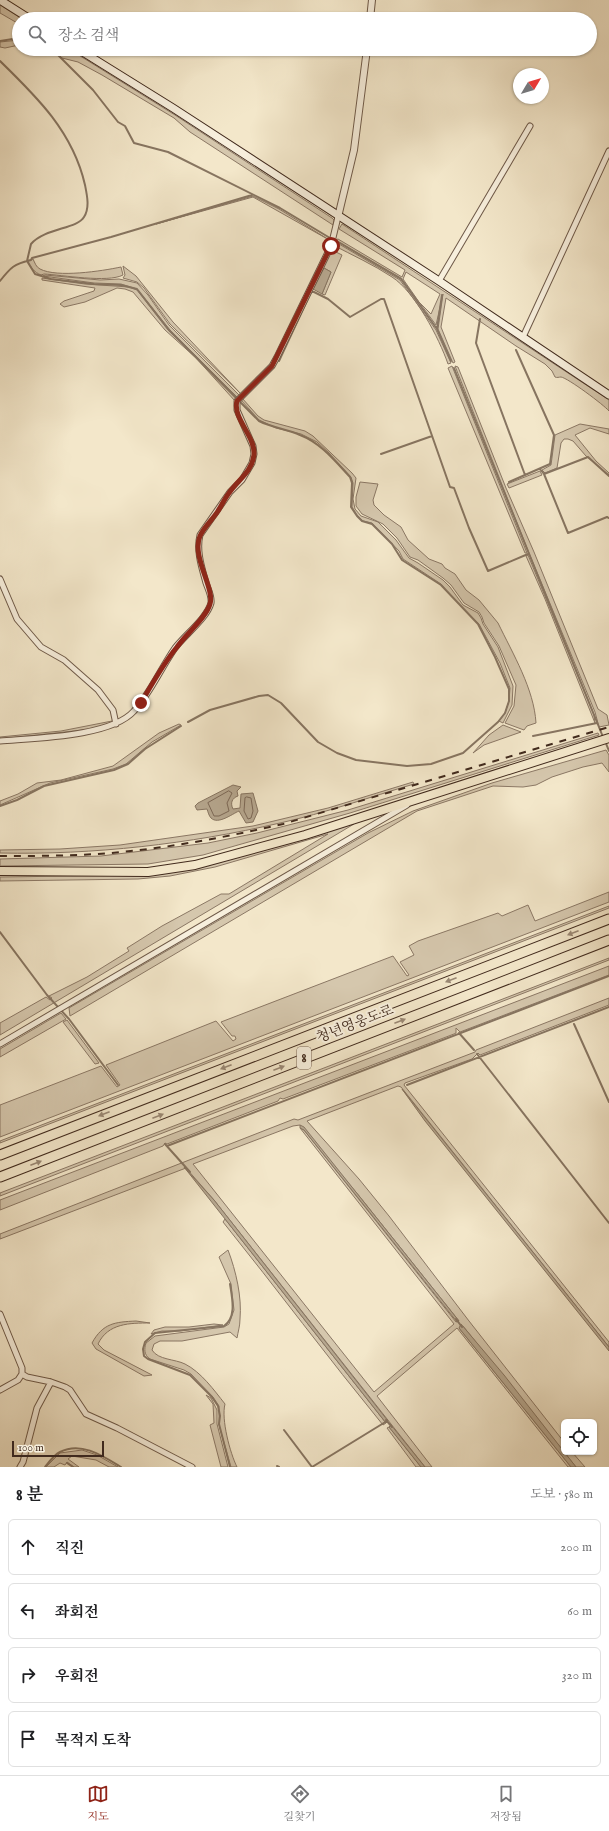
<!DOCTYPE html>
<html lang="ko">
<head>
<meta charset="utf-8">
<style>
  :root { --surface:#fff; --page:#f2f2f2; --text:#202124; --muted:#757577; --line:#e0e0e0; --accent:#8f2418 }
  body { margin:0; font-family:"IM FELL English","Noto Serif KR",serif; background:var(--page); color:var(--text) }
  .controls { position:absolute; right:12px; bottom:12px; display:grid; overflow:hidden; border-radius:6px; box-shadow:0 1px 3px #0004 }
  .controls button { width:36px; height:36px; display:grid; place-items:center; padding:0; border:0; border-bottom:1px solid var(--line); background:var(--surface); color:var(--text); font:20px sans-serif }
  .compass { position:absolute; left:513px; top:68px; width:36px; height:36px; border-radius:50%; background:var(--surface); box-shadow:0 1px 3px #0004; rotate:52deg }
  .scale { position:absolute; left:12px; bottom:10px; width:92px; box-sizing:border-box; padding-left:4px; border:2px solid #412a1d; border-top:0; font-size:11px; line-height:14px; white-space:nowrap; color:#412a1d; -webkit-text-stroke:3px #f7efdd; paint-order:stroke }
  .stop { position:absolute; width:12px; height:12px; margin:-9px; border:3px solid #8f2418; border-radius:50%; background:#fff }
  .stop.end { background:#8f2418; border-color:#fff; box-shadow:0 1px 4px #0008 }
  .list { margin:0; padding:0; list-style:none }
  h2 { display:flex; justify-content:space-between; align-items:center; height:52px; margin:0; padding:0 16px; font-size:17px }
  h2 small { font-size:13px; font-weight:400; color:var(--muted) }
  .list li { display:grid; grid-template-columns:26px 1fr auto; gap:12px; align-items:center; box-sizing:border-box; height:56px; margin:0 8px 8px; padding:0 8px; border:1px solid var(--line); border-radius:6px }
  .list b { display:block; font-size:15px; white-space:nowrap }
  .list em { font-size:13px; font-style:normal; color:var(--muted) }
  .icon { flex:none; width:22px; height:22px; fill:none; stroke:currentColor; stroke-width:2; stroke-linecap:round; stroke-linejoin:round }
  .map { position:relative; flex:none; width:609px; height:1467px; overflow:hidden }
  .search { position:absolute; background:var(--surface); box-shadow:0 1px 3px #0004; left:12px; right:12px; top:12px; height:44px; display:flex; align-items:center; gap:10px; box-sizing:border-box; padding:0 14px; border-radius:22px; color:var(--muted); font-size:15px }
  .sheet { height:308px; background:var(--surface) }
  nav { display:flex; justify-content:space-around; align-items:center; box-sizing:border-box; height:56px; border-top:1px solid var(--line); background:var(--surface); font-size:11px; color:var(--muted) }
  nav a { display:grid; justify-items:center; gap:2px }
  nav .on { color:var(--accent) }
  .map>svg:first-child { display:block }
</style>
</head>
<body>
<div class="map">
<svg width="609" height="1467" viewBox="0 0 609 1467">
  <rect width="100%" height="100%" fill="#f3e7ca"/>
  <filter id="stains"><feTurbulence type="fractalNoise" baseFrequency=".005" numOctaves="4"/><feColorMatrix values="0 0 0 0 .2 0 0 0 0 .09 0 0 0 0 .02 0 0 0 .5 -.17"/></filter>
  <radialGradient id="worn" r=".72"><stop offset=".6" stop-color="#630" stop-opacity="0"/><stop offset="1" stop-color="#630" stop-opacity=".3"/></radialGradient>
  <!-- green -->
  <path fill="#d5c7ad" stroke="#8b7865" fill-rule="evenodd" d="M0,5L22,19H19V24L0,13Z
    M19,40V45L5,48L0,47V42Z
    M51,49H69L175,115L332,218L334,220L333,225L190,132L174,118L102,75L78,62L62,58Z
    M253,196L279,209L331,241L253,197L156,224Z
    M342,224L609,400V411C604,405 568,378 561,377C559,377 557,378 555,377L552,371L545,364L516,346L446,298L441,327L455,362L453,363L438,329L443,294L436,325L401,278L335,240L338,239L402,277L405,270L339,229ZM406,272L440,294L431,314L419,302L403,279Z
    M334,241L400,280L436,330L451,363L448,364C439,338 415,292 392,277C374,265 352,255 333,245Z
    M332,250L342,255L325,295L322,294L331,272L324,268L310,292Z
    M33,259C35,263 36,267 40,269C57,278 102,271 121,267L123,275C108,283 62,275 44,274L41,275C34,272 31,268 28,261Z
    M123,266L136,276L173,322L241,394L170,324L144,288L137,282L123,278L125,275Z
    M45,275L100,280L119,279L137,283L148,295L169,325L240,396L238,398L170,330L137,289L121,284L94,283L43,276Z
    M42,278L85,284L129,287L137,290L168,330L237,399L235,401L196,358L165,330L133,292L125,289L117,288L85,302L64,307L60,304L64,301L94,291L95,288L42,280Z
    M452,366L527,553H525L448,368Z
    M455,366L458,367L506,488L534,552L598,709L607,715L609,725L599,727L595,712L529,553Z
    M242,398L258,416L264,420L305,431L313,436L352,473L356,478L353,499L355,509L361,516L378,522L396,540L409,558L418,563L443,580L450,587L463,605L478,613L481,618L483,624L498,647L513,686L512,705L503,723L499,721L505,713L509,701L510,688L500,663L479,624L450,595L441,584L403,559L399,551L381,532L372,523L363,521L357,515L352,507L353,483L351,477L329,453L317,442L301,434L276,428L259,420L241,400Z
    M580,424L609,429V434L590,428L575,435L596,461L609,473V475L586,456L573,441L568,439H564L561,443L557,468L545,473L542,470L551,465L555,435Z
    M540,471L542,475L509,488L507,484Z
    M360,482L378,484L373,500L374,505L384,515L401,527L408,540L429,559L442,564L445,568L455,574L466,590L479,600L498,623C513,654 534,689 536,723L527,726L524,730L505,723L514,706L516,685L499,646L484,623L482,617L479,612L464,603L451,585L443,578L418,560L410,557L397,538L383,524L362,514L356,506V497Z
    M528,555L594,715L595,723L545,599L526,556Z
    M112,721V724L102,728L0,739V737L61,731Z
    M179,724L181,725L152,742L126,764L113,769L50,783L0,805V801L18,794L37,783L61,780L113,766L159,733Z
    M503,725L521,732L484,745L473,753L489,735Z
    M598,733L599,735L350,813L203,855L148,864L0,866V859L101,856L208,843L257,833L348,810Z
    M606,750L609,755V772L602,763L583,767L552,777L536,785L523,787L493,786L417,811L70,1016L69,1008L368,833L413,811L492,783Z
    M413,782L414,784C370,797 325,813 280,823C189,844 94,855 0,853V850L60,849L120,845L253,826L328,808Z
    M348,824H354L0,1035V1023L46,997L50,1000L52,998L49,996L87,977L129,951L127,948L162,926L221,894H229L328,834L215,867L170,876L138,879L0,881V877L146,875Z
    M609,892V902L0,1137V1105L101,1066L117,1087L120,1085L106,1065L216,1021L233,1041L236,1039L235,1036H232L221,1022L393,956L407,976L409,975L400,962L414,955L409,946L418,941L498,913L502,916L528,905L535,921Z
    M609,906V908L0,1143V1141Z
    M609,958V960L0,1196V1193Z
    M609,966V975L460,1032L456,1028V1033L454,1034L283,1099L280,1098L278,1101L167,1144L165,1143L163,1146L0,1210V1200Z
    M609,998V1005L480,1055L478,1053L472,1059L405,1083L404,1085L609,1342V1347L401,1087L398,1086L307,1121L359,1179L389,1216L469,1321L564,1442V1452H572L585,1467H576L463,1326L459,1328L571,1467H568L457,1328L377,1396L432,1467H425L214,1200L186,1168L0,1239V1234L294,1119L298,1120L475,1052L476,1050ZM300,1125L360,1197L459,1321L456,1322L304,1130L300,1128L454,1324L374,1392L193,1164L293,1126Z
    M61,1013L66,1019L0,1057V1049Z
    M67,1020L99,1063L95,1064L63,1022Z
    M225,1219L386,1423L383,1425C328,1358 277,1289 223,1222Z
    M228,1250C236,1271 242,1297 240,1319C240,1326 238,1332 237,1338L230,1332L182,1341H160L154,1344L152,1350C158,1360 175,1359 185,1364C201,1372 214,1390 225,1404C221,1419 230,1453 237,1467H231L219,1425V1406L213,1397L191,1374L184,1370L150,1359C144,1355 144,1349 146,1343L155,1336L224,1327L229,1324L234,1310L231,1284L219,1257Z
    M136,1321L150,1323C130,1323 108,1323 98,1344L104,1350L152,1375L144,1376L96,1349L92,1343C103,1323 115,1322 136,1321Z
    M214,1324L223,1325L180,1331H162L151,1334L154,1330L165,1327H189Z
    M206,1395L211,1398L217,1410V1424L228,1467H221L210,1425L214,1423L213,1404Z
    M389,1427L421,1467H416L387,1428Z
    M82,1450L97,1455L118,1467H109L96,1460L72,1456L68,1459L79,1467H74L67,1462L65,1465L60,1463L54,1467H46L60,1453Z"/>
  <!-- water -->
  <path fill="#b6a78f" stroke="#877561" d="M324,268L331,272L322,294L313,289Z
    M233,785L241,787L237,791L238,796C232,798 230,803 233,809L240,808L241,794L253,793L258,811L253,822L246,823L239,811C232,814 218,825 211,818C209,816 208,812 207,809L197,810L195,806L198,803Z
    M402,1089L609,1347V1351L425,1121Z
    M300,1125L304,1127L459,1321L457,1322L304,1130L300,1128Z
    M184,1167L214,1200L388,1421L386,1423Z
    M461,1324L504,1375L576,1467H571L459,1328Z
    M391,1425L425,1467H421L389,1427Z"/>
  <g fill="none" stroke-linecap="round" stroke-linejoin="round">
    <!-- shore -->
    <path stroke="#7c6856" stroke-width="1" d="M229,791L232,793L227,803L229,811L219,816H214L208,803Z
      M247,797L251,798L253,811L251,818L248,819L244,811L245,798Z"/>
    <!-- stream -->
    <path stroke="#877561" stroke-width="2" d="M0,41L19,38
      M49,49L57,54L93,90L118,122L125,126L134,143L168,152L280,208L330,238
      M0,61C37,97 73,132 85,185C87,195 90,208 84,217C77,229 45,228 31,244L27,261L35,274L51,279L94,284L121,285L137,289L169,330L259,421C273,428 287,429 300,435C321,443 335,461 350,477L352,483L351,507L357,516L362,521L372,524L392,544L402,560L441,585L478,624L495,657L509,689V701L505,713L498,722L463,753L431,764L407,766L356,760L337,753L318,742L281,703L268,695L259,696L210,710L188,722
      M335,240L401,279L437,329
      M0,281C11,267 14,264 31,260L32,258L111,237L252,195
      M442,295L437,329L451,361
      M480,319L476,343L525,475
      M279,361L311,292H314L328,299L350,317L381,299H384L450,487L454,488L469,528L488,571L528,554
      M454,368L603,737
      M381,454L432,436
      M540,469L544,474L568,533L607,517L609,518
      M544,474L588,457L609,476
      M509,482L550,464L554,435L516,350
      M533,736L597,723
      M605,741L609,751
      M0,806L17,800L44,786L114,770L128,764L145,749L181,726
      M0,932L47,995L69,1019L118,1085
      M574,1024L609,1102
      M459,1033L474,1050
      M477,1054L609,1223
      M407,1085L609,1007
      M165,1144L190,1172
      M167,1146L609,976
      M456,1319L462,1327
      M386,1420L392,1427
      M284,1430L312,1467L387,1421
      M67,1463L73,1467
      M277,1466L279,1467
      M45,1467C49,1462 54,1455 60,1452C81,1441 103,1456 121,1467
      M230,1467L219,1424L220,1416L218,1406L212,1397L190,1375L148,1359L144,1356L143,1349L145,1342L155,1333L224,1326C237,1317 232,1298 230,1284"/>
    <!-- minor casing -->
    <g stroke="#6e5948" stroke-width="7">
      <path id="minor" d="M439,281L530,126
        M523,337L609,151
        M0,579L17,619L41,647L64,660L98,690L113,710L116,724
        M0,741C34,738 111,737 134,711C150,694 161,668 175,648C185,635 207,618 211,603C212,596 208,589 206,583C202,568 196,551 200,535L230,492L242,480L252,463L254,454L253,446L237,410V401L272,366L277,357L331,246L338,217
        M0,1044L407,805
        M0,1314L22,1368V1374L18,1380L0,1390
        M22,1374L27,1377L51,1382L65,1387L70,1390L86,1414L117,1428L192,1467
        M20,1467L23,1462L37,1408L51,1382"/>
    </g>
    <!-- tertiary casing -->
    <g stroke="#6e5948" stroke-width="8">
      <path id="tertiary" d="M370,19L372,0
        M338,217L354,150L367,49"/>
    </g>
    <!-- secondary casing -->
    <g stroke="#412a1d" stroke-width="9">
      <path id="secondary" d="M0,0L30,19
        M78,49L173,108L439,281L609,395"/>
    </g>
    <!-- primary casing -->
    <g stroke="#412a1d" stroke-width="10">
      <path id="primary" d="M0,871L148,872L195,865L305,835L609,738"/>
    </g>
    <!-- motorway casing -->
    <g stroke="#412a1d" stroke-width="11">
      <path id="motorway" d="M0,1155L609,919
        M0,1177L609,940"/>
    </g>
    <!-- minor -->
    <use href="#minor" stroke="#f7efdd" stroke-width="5"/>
    <!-- tertiary -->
    <use href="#tertiary" stroke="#f7efdd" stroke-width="6"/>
    <!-- secondary -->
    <use href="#secondary" stroke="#f7efdd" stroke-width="7"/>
    <!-- primary -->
    <use href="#primary" stroke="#f3e7ca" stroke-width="8"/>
    <!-- motorway -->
    <use href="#motorway" stroke="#f3e7ca" stroke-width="9"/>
    <!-- rail -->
    <path stroke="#412a1d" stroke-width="2" stroke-dasharray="7 7" stroke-linecap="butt" d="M0,856C32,856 65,856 97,854C159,850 222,838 283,824L609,727"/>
  </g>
  <!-- one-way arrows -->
  <defs><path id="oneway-solid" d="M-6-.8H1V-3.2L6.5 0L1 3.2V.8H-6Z"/></defs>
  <g fill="#9a8874">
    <use href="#oneway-solid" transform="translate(573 933) rotate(159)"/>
    <use href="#oneway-solid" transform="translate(451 980) rotate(159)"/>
    <use href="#oneway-solid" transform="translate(400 1021) rotate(-21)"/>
    <use href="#oneway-solid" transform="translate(226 1067) rotate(159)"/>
    <use href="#oneway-solid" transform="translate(279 1068) rotate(-21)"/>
    <use href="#oneway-solid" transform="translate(104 1114) rotate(159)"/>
    <use href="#oneway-solid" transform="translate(158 1116) rotate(-21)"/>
    <use href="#oneway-solid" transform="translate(36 1163) rotate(-21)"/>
  </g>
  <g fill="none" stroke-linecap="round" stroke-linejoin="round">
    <!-- route -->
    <path stroke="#8f2418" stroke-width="5" d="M141,703C152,684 163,664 177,647C186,634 206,618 210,604C215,588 191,556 200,536C204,527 213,519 218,511C222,505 225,498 229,493C238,480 252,472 254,455C256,437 232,418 237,401L272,366L331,246"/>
  </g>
  <g text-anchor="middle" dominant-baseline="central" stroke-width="4" stroke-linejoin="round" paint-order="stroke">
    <!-- shield labels -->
    <rect fill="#f7efdd" stroke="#786557" stroke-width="1" x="297" y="1047" width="14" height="22" rx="3"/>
    <g font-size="13" font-weight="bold" fill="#412a1d">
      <text x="304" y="1058">8</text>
    </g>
    <!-- street labels -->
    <g font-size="14" fill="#412a1d" stroke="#f7efdd">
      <text transform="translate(355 1024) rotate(-21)">청년영웅도로</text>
    </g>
  </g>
  <rect width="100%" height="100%" filter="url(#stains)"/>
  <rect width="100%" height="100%" fill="url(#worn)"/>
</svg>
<div class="controls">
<button><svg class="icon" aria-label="locate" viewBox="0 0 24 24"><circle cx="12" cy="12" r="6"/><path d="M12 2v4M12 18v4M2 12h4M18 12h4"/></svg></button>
</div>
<svg class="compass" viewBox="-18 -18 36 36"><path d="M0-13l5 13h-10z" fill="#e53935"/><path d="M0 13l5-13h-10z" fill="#757577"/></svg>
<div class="scale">100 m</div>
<div class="stop" style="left:331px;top:246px"></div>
<div class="stop end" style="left:141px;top:703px"></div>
<div class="search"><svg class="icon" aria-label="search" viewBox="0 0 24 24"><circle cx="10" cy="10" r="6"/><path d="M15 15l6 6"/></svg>장소 검색</div>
</div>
<section class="sheet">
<h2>8 분<small>도보 · 580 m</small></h2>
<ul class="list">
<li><svg class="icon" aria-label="ahead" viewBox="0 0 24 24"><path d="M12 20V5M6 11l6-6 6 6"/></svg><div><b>직진</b></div><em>200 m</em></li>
<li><svg class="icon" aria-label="left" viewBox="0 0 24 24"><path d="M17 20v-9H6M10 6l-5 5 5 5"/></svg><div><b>좌회전</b></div><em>60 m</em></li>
<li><svg class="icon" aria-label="right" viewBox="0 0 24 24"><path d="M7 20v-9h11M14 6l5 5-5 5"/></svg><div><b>우회전</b></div><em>320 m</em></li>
<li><svg class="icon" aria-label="arrive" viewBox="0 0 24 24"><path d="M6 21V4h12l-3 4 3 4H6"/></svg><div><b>목적지 도착</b></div></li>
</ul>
</section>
<nav>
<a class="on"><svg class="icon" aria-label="map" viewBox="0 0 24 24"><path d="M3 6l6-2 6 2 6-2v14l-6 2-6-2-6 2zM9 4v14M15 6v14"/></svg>지도</a>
<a><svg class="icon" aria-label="directions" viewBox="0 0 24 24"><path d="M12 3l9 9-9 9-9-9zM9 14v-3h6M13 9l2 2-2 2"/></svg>길찾기</a>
<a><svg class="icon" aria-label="saved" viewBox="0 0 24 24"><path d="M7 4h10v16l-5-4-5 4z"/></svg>저장됨</a>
</nav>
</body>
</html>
